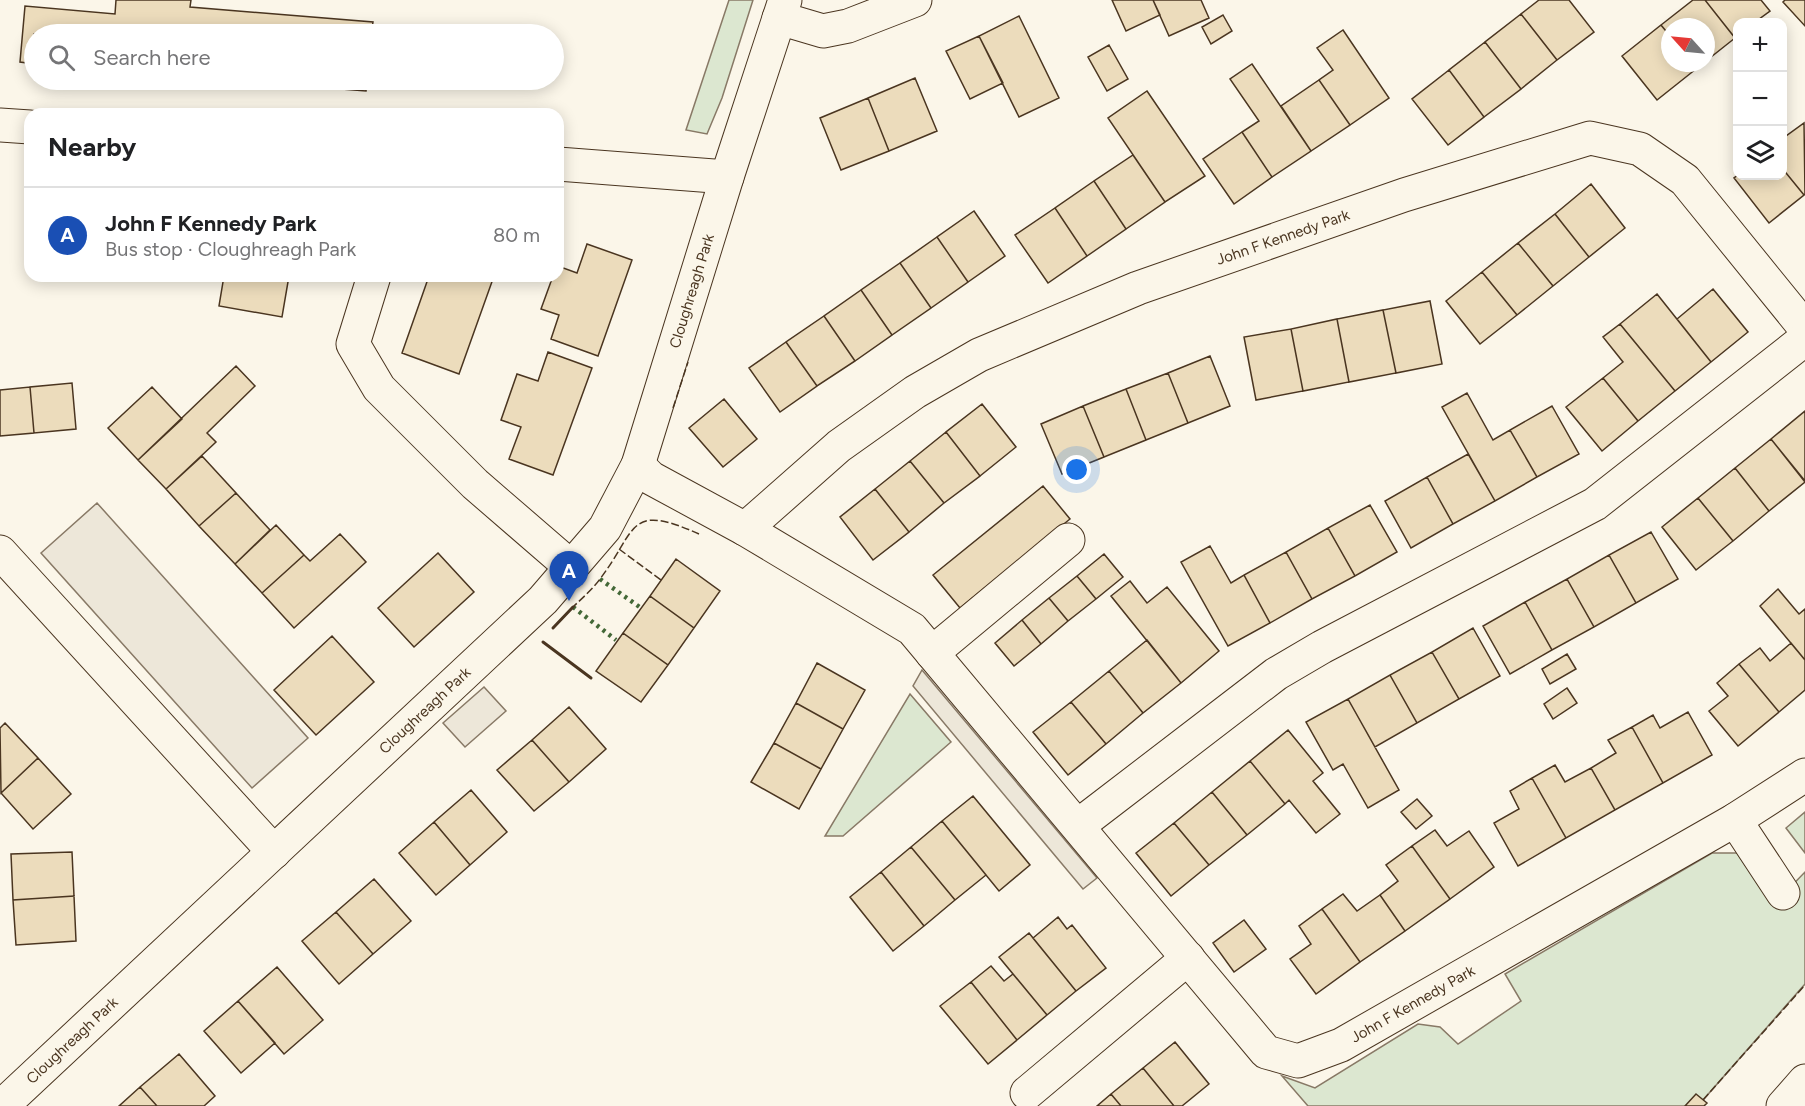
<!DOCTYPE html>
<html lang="en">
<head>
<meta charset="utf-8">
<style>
  :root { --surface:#fff; --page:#f6f6f6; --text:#202124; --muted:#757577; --line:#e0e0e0; --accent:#db2777 }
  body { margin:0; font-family:Figtree,sans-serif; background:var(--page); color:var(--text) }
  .controls { position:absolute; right:18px; top:18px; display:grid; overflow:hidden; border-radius:12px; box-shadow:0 3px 15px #0003 }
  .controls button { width:54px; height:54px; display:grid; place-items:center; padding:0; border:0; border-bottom:2px solid var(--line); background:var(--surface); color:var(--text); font:30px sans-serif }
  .compass { position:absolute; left:1661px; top:18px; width:54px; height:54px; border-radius:50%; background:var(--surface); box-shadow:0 3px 15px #0003; rotate:297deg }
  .you { position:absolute; left:1077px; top:470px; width:21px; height:21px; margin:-15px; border:4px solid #fff; border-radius:50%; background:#1a73e8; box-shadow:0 0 0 9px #1a73e833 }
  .badge { display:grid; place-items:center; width:39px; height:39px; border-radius:50%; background:var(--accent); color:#fff; font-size:20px; font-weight:700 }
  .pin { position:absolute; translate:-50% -50px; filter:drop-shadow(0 2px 3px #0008) }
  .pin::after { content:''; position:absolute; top:32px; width:21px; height:18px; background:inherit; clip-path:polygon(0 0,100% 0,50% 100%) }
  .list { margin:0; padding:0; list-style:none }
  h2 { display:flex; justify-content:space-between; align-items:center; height:78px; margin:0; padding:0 24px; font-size:26px }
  h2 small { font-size:20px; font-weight:400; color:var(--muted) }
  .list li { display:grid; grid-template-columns:39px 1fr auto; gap:18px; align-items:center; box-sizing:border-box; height:96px; padding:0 24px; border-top:2px solid var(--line) }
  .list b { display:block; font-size:22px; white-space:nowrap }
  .list p { margin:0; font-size:20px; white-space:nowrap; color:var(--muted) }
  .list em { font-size:20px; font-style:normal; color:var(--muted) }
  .icon { flex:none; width:33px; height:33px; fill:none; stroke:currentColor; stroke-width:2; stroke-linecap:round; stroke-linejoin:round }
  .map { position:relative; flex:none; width:1805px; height:1106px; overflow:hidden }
  .search { position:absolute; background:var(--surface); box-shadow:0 3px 15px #0003; left:24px; top:24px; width:540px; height:66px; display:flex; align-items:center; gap:15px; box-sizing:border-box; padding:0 21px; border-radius:33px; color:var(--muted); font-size:22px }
  .panel { position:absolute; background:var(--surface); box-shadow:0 3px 15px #0003; left:24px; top:108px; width:540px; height:174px; border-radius:18px }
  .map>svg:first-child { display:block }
</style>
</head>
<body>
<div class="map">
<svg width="1805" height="1106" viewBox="0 0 1805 1106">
  <rect width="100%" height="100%" fill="#fbf6e9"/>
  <!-- green -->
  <path fill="#dce7d0" stroke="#887966" stroke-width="1.5" d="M729,0H753L722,98L707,134L686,130Z
    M910,694L951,742L843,836H825Z
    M1805,812V853L1786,828Z
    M1712,853H1737L1773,905L1805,872V984L1703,1100L1686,1106H1308L1282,1076L1315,1088L1418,1024L1440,1027L1458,1044L1521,1001L1505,974Z"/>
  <!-- parking -->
  <path fill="#ede7d9" stroke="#887966" stroke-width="1.5" d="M97,503L308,738L252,788L41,553Z
    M922,670L1097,878L1083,889L913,686Z
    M484,687L506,711L465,747L443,723Z"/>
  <!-- building -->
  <path fill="#ecdcbc" stroke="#4a3520" stroke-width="1.5" d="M116,0H191L190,7L373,22L371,34H34V64L20,62L25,6L115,14Z
    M1112,0H1153L1160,15L1126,31Z
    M1153,0H1201L1209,18L1169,36Z
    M1539,0H1569L1594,32L1557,60L1521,14Z
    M1693,0H1705L1735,38L1706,61V27H1670V36L1661,25Z
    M1705,0H1761L1770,11L1755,22H1738V36L1735,38Z
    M1785,0H1805V26L1783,2Z
    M1521,14L1557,60L1521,89L1485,42Z
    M1223,15L1232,31L1211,44L1202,27Z
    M1019,16L1059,98L1019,117L979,36Z
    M1661,25L1670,36V63H1691L1696,69L1657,100L1622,56Z
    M1343,30L1389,98L1350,125L1319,80L1333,70L1317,48Z
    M979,36L1003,83L970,99L946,51Z
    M1485,42L1521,89L1484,117L1449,70Z
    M1109,45L1128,79L1107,91L1088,57Z
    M1252,64L1311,151L1272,177L1242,132L1259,121L1230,79Z
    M1449,70L1484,117L1448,145L1412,99Z
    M915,78L937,131L889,151L868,98Z
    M226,80H367L366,91Z
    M1319,80L1350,125L1311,151L1281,106Z
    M1147,91L1205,176L1165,202L1108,118Z
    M868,98L889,151L841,170L820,118Z
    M1804,123L1805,194L1804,195L1782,168V139Z
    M1242,132L1272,177L1234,204L1203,159Z
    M1133,155L1165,202L1126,229L1094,181Z
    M1782,168L1804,195L1769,223L1734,178L1738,175L1782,176Z
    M1094,181L1126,229L1087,256L1055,208Z
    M1591,184L1625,228L1589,257L1555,214Z
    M1055,208L1087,256L1048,283L1015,235Z
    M974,211L1005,256L968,282L937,237Z
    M1555,214L1589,257L1553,286L1518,243Z
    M937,237L968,282L931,308L900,263Z
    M1518,243L1553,286L1517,315L1482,272Z
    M587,244L632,260L598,356L551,339L559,315L541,309L553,276H558V266L577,273Z
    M900,263L931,308L892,335L861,290Z
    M1482,272L1517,315L1480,344L1446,301Z
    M224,276H289L282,317L219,306Z
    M429,276H494L459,374L402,353Z
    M1713,289L1748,332L1711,362L1677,319Z
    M861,290L892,335L855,361L824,316Z
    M1657,294L1711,362L1675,391L1620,324Z
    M1430,301L1442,364L1396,373L1383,310Z
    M1383,310L1396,373L1349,382L1337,319Z
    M824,316L855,361L817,386L786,342Z
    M1337,319L1349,382L1303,391L1291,329Z
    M1620,324L1675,391L1638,421L1603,378L1623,362L1603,337Z
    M1291,329L1303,391L1256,400L1244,337Z
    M786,342L817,386L780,412L749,368Z
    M548,352L592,368L553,475L509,459L521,427L501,420L517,374L538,381Z
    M1210,356L1230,406L1188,423L1168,373Z
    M236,366L255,386L207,433L216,442L166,489L138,460Z
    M1168,373L1188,423L1146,440L1126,389Z
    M1603,378L1638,421L1602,451L1566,407Z
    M72,383L76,429L34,433L30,387Z
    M30,387L34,433L0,436V390Z
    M152,387L182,419L138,460L108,428Z
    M1126,389L1146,440L1104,457L1083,406Z
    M1467,393L1493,440L1510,430L1537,477L1495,501L1442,407Z
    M724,399L757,439L723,467L689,428Z
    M982,404L1016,447L980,476L946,432Z
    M1083,406L1104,457L1062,474L1041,424Z
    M1552,406L1579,454L1537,477L1510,430Z
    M1805,411V481L1771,439Z
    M946,432L980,476L944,503L910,461Z
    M1771,439L1805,482L1769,511L1735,468Z
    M1468,454L1495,501L1453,524L1427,477Z
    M202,456L236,493L199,526L166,489Z
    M910,461L944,503L909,532L875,489Z
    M1735,468L1769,511L1733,541L1698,498Z
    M1427,477L1453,524L1411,548L1385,501Z
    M1043,486L1070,519L960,608L933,575Z
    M875,489L909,532L873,560L840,517Z
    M236,493L270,530L235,564L199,526Z
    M1698,498L1733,541L1696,570L1662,527Z
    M1370,505L1397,552L1355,576L1328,528Z
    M276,525L304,555L262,593L235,564Z
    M1328,528L1355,576L1312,599L1286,552Z
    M1651,532L1678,579L1636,603L1609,555Z
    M340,534L366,562L294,628L262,593L304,555L310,561Z
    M1210,546L1231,583L1244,575L1270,623L1228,646L1181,562Z
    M1286,552L1312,599L1270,623L1244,575Z
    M438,553L474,592L414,647L378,608Z
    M1104,554L1123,577L1096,599L1077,576Z
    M1609,555L1636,603L1594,627L1567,579Z
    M676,559L720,591L694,628L650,596Z
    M1077,576L1096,599L1068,621L1049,598Z
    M1567,579L1594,627L1552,650L1525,602Z
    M1130,581L1147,603L1167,587L1219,651L1181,683L1111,596Z
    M1778,589L1799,614L1805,609V660L1760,606Z
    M650,596L694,628L668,665L623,633Z
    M1049,598L1068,621L1041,644L1022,620Z
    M1525,602L1552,650L1510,674L1483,626Z
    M1022,620L1041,644L1014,666L995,643Z
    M1473,628L1500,676L1459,699L1432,652Z
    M623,633L668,665L641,702L596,671Z
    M332,636L374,682L316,735L274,690Z
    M1147,640L1181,683L1143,713L1109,671Z
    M1791,643L1805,660V690L1779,712L1739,664L1760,648L1770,661Z
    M1432,652L1459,699L1417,723L1390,675Z
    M1567,654L1576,669L1550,684L1542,669Z
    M817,663L865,690L843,729L796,703Z
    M1739,664L1779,712L1738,746L1709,711L1728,696L1717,683Z
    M1109,671L1143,713L1106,744L1071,702Z
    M1390,675L1417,723L1375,747L1348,699Z
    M1567,688L1577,703L1553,719L1544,704Z
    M1348,699L1399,790L1368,808L1343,764L1333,770L1306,722Z
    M1071,702L1106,744L1068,775L1033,732Z
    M796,703L843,729L821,769L774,743Z
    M569,707L606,749L569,782L532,740Z
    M1688,712L1712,755L1663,783L1632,727L1653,715L1660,728Z
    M5,723L38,758L1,793L0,728Z
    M1632,727L1663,783L1615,810L1591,768L1616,753L1608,740Z
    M1288,730L1323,773L1313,781L1340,814L1316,833L1289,800L1285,804L1250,761Z
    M532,740L569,782L534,811L497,770Z
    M774,743L821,769L799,809L751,782Z
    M38,758L71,794L33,829L1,793Z
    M1250,761L1285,804L1247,835L1212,792Z
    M1555,765L1565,782L1591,768L1615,810L1566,838L1532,778Z
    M1532,778L1566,838L1518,866L1494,823L1519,809L1510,791Z
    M471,790L507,832L470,865L434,822Z
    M1212,792L1247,835L1209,865L1174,823Z
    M973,796L1030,865L999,891L942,821Z
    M1417,799L1432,816L1416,829L1401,812Z
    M942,821L986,875L955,900L911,847Z
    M434,822L470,865L436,895L399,853Z
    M1174,823L1209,865L1171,896L1136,853Z
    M1435,830L1447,846L1469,831L1494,867L1450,899L1412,846Z
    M1412,846L1450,899L1405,931L1380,895L1398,881L1386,865Z
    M911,847L955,900L924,926L881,872Z
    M72,852L74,896L13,900L11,854Z
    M881,872L924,926L893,951L850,897Z
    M374,879L411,921L373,954L336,912Z
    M1343,894L1357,911L1380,895L1405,931L1360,962L1322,909Z
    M74,896L76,941L16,945L13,900Z
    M1322,909L1360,962L1316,994L1290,959L1311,944L1299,926Z
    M336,912L373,954L339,984L302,941Z
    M1058,917L1067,929L1072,925L1106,968L1076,991L1033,938Z
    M1244,920L1266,949L1234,972L1213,943Z
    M1029,933L1076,991L1047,1015L999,957Z
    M991,966L1004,981L1013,974L1047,1015L1017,1040L971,982Z
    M277,967L323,1020L284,1054L238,1001Z
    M971,982L1017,1040L988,1064L940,1006Z
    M238,1001L275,1043L241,1073L204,1031Z
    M1175,1042L1209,1084L1182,1106H1174L1143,1068Z
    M179,1054L215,1096L204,1106H157L140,1087Z
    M1143,1068L1174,1106H1121L1111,1094Z
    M140,1087L157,1106H119Z
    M1111,1094L1121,1106H1097Z
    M1696,1094L1707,1103L1704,1106H1685Z"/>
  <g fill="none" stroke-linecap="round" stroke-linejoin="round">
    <!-- street casing -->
    <g stroke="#4a3520" stroke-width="35">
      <g id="street">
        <path d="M779,18L823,31L848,26L915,0"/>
        <path d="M0,125L30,127"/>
        <path d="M558,164L727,177"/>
        <path d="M374,276L353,344L379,388L475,484L571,567"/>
        <path id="s1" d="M638,465L651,478L745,529L839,446L915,392L979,355L1138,288L1404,195L1590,138L1640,149L1685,180L1805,328"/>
        <path id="s2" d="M745,529L912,629L1266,1052L1298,1061L1341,1045L1735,820L1805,775"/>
        <path d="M0,552L274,852"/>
        <path d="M932,653L1068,540"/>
        <path d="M1735,820L1783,893"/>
        <path d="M1079,825L1276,674L1322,647L1595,504L1805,339"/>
        <path d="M1027,1093L1188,958"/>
        <path id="s3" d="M2,1106L543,600L605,528L638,465L727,177L785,0"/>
      </g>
    </g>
    <!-- primary casing -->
    <g stroke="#4a3520" stroke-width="35">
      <path id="primary" d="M1783,1106L1805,1081"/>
    </g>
    <!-- street -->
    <use href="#street" stroke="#fbf6e9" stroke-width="33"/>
    <!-- primary -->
    <use href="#primary" stroke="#fbf6e9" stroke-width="33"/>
    <!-- hedge -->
    <path stroke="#436837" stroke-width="4.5" stroke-dasharray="3 4.5" stroke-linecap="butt" d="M600,579L641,608
      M573,607L616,640"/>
    <!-- fence -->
    <path stroke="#4a3520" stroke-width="1.5" stroke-dasharray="8 3" stroke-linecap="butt" d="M673,408L688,362
      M619,549L661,580
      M571,609C581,599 592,590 600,579C638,529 627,502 699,534
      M1703,1100L1805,985"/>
    <!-- wall -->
    <path stroke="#4a3520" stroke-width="3" d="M553,628L573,607
      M543,642L591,678"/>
  </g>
  <g text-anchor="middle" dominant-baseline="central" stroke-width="4.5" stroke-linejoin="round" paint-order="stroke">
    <!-- street labels -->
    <g font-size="15" fill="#4a3520" stroke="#fbf6e9">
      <text stroke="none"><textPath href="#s1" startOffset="744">John F Kennedy Park</textPath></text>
      <text stroke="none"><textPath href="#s3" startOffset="1089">Cloughreagh Park</textPath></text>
      <text stroke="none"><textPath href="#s3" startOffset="579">Cloughreagh Park</textPath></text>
      <text stroke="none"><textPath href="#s2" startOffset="908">John F Kennedy Park</textPath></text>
      <text stroke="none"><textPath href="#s3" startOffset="96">Cloughreagh Park</textPath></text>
    </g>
  </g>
</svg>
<div class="controls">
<button>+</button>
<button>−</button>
<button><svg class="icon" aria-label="layers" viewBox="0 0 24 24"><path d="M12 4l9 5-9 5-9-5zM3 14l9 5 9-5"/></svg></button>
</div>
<svg class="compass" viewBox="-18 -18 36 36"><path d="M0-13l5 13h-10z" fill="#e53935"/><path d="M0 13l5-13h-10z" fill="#757577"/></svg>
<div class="you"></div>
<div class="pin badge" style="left:569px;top:601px;background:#1a4fb4">A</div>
<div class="search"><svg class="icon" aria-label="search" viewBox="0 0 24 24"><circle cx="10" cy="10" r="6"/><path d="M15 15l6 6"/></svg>Search here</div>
<section class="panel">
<h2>Nearby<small></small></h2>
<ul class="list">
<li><span class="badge" style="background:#1a4fb4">A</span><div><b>John F Kennedy Park</b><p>Bus stop · Cloughreagh Park</p></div><em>80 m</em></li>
</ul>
</section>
</div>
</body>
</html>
